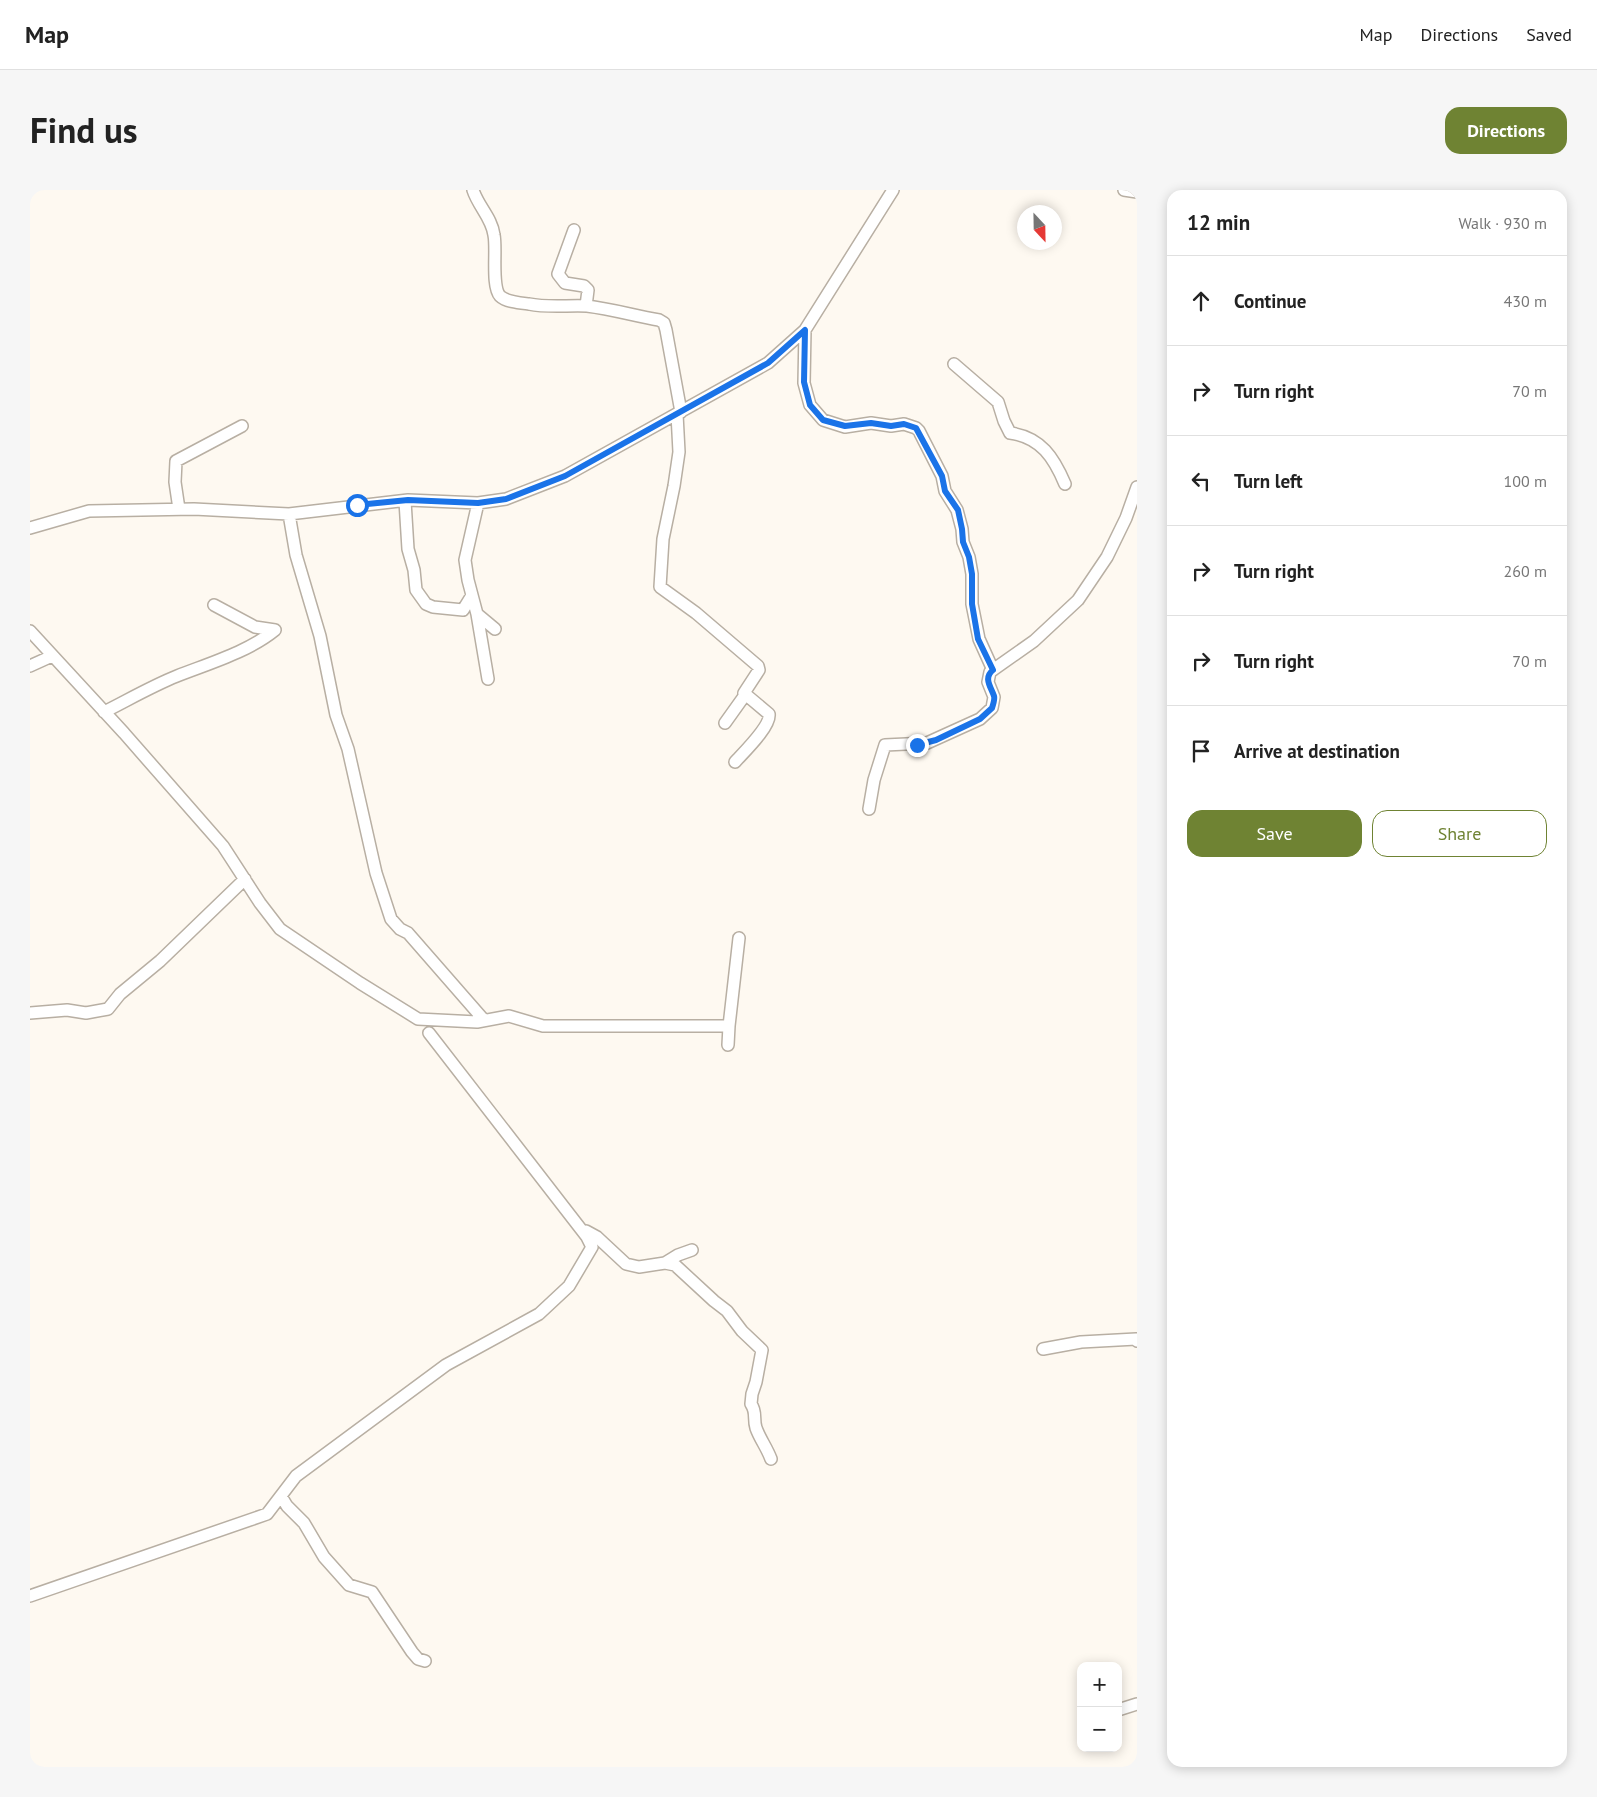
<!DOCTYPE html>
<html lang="en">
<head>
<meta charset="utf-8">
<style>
  :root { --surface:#fff; --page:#f6f6f6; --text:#222; --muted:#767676; --line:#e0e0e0; --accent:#6f8333 }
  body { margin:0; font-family:"PT Sans",sans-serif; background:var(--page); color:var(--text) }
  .controls { position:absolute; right:15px; bottom:15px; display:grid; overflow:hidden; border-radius:10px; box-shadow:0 2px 12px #0003 }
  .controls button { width:45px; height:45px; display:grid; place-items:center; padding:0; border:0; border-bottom:1px solid var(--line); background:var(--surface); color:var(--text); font:25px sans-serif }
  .compass { position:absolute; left:987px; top:15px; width:45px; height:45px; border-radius:50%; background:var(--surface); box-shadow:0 2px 12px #0003; rotate:158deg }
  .stop { position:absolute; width:15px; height:15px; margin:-11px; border:4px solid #1a73e8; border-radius:50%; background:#fff }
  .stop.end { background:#1a73e8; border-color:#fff; box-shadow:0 1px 5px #0008 }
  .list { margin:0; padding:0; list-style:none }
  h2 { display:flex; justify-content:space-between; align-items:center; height:65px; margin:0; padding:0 20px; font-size:21px }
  h2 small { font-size:16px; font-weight:400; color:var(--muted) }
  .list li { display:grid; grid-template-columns:32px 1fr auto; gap:15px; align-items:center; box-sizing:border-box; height:90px; padding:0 20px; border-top:1px solid var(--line) }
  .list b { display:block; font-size:19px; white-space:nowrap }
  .list em { font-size:16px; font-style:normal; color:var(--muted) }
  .actions { display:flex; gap:10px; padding:15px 20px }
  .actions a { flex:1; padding:11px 0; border:1px solid var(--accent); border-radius:15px; text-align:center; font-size:18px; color:var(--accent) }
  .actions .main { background:var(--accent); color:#fff }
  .icon { flex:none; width:28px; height:28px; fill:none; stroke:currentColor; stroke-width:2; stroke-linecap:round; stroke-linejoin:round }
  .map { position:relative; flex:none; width:1107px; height:1577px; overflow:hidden; border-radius:15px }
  header { display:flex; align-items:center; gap:30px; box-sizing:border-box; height:70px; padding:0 25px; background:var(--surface); border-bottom:1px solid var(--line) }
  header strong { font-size:24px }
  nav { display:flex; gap:28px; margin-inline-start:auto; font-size:18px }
  .intro { display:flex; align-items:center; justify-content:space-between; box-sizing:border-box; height:120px; padding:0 30px }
  h1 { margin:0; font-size:35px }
  .button { padding:12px 22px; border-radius:15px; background:var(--accent); color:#fff; font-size:18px; font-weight:700 }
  main { display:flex; gap:30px; padding:0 30px }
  aside { flex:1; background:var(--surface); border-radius:15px; box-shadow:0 2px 12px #0003 }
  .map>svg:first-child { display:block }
</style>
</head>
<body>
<header>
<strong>Map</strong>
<nav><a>Map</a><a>Directions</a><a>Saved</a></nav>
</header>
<div class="intro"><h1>Find us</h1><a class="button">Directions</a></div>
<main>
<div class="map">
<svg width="1107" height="1577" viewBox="0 0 1107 1577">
  <rect width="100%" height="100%" fill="#fef9f1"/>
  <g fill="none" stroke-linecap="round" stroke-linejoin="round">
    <!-- minor casing -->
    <g stroke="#b8afa3" stroke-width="14">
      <path id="minor" d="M443,0C448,16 462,28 464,45C467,59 461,96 470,106C476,112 491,113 499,114C518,118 538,115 557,116C582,119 605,126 629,130L634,133L636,140L651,222
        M1094,0L1107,2
        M544,40L528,84L535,93L554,96L558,100L556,116
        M775,140L774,193L780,215L793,230L815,237L841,233L861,236L874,234L886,238L889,241L912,286L915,301L927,320L932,339L933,352L939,367L942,384V414L949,449L963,480
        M924,174L968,212L974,231L980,243C1011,247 1024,268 1035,294
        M647,224L649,262L644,296L633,349L630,397L666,423L728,476L729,480L714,503L739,524C741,536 714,562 705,572
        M375,311L378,359L384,380L386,400L396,414L403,417L433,420L441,407
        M448,313L435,370L438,390L447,424L465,439
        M149,319L145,292L146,271L212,236
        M259,324L266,365L290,446L306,525L318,559L346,683L361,729L370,739L378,743L454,830
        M0,338L59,321L164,319L259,324L378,310L448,313L476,309L535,286L738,173L775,140L863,0
        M447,424L458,489
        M0,441L94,543L193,656L230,713L250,739L330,793L388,829L447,832L479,826L513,836H699L698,855
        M0,476L22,466
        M74,522C98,510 122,496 147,486C180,473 218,462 245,440L225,437L184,415
        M695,533L715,505
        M839,619L844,590L855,555L897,553L950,529L962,518L964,507L958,492L960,482L1004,451L1048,410L1077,367L1096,328L1107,297
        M0,823L37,820L56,823L78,819L90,804L130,771L215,689
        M699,836L709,748
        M556,1045V1041L567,1047L596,1074L609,1077L635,1073L648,1065L662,1060
        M635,1073L645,1075L684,1111L697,1121L712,1141L732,1160L726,1192L722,1204L721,1214C727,1222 723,1229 726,1238C730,1249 737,1258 741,1269
        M1013,1159L1051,1152L1106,1149L1107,1151
        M251,1306L257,1316L274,1333L294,1367L319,1395L342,1402L382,1462L388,1469L395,1471
        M0,1406L237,1324L266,1286L416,1175L509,1124L539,1096L562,1057L557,1047L399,843
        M1088,1520L1107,1514"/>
    </g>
    <!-- minor -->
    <use href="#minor" stroke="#fff" stroke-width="11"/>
  </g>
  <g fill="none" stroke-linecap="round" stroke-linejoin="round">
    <!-- route -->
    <path stroke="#1a73e8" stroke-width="6" d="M327,315L378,310L448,313L476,309L535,286L738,173L775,140L774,192L780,215L793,230L815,236L841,233L861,236L874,234L886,238L912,286L915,301L928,320L932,339L933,352L939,367L942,384V414L948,449L963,480C953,488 961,497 964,506C965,509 963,515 962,518L950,529L906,550L887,555"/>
  </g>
</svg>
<div class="controls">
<button>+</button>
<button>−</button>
</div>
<svg class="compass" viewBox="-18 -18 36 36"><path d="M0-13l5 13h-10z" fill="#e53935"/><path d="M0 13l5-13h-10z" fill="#767676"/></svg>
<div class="stop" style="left:327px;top:315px"></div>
<div class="stop end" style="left:887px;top:555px"></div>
</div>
<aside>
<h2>12 min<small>Walk · 930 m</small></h2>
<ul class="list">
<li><svg class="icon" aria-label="ahead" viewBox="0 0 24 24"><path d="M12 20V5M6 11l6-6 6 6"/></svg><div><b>Continue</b></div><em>430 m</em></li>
<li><svg class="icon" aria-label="right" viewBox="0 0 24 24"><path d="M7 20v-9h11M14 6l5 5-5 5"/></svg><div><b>Turn right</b></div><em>70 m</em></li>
<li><svg class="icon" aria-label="left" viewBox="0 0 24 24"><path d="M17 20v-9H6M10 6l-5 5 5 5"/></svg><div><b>Turn left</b></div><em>100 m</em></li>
<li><svg class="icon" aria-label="right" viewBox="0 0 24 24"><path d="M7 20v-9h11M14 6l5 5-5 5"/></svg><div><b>Turn right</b></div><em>260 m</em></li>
<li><svg class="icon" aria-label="right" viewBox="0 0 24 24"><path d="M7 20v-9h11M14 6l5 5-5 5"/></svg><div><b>Turn right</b></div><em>70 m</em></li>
<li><svg class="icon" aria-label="arrive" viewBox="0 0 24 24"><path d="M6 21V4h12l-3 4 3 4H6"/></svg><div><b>Arrive at destination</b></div></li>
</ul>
<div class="actions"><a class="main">Save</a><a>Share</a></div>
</aside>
</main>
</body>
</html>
